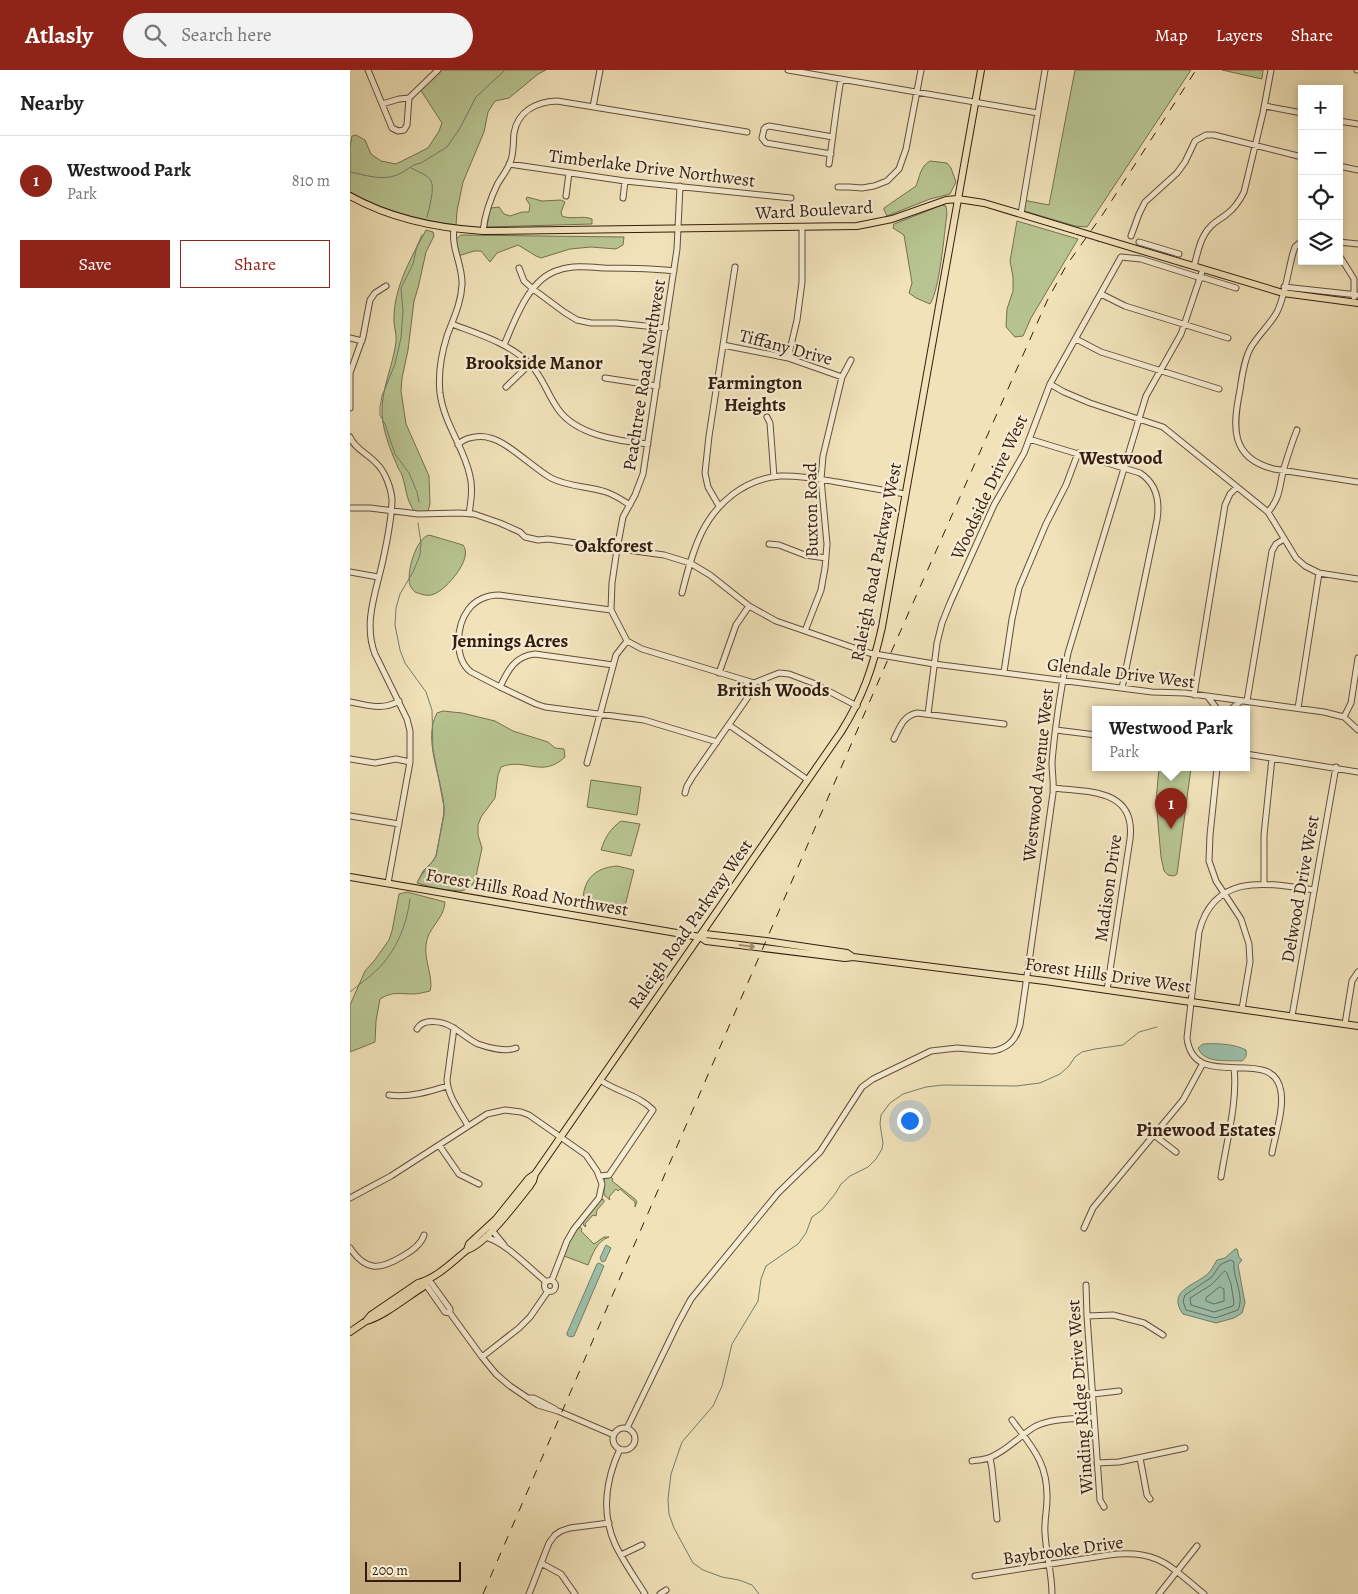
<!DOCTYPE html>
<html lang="en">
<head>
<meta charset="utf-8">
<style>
  :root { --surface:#fff; --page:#f2f2f2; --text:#222; --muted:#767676; --line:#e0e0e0; --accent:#8f2418 }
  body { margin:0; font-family:Alegreya,serif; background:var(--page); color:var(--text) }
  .controls { position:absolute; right:15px; top:15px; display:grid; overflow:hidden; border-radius:0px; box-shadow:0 2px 8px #0003 }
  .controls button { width:45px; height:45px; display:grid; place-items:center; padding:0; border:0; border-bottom:1px solid var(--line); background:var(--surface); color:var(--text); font:25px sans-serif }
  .scale { position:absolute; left:15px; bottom:12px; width:96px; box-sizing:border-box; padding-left:5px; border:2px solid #341c10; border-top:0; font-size:14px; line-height:18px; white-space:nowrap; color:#341c10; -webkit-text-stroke:4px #f6ecd2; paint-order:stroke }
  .you { position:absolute; left:559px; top:1050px; width:18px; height:18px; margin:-12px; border:4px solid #fff; border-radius:50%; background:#1a73e8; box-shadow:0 0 0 8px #1a73e833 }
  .badge { display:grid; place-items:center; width:32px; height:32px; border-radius:50%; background:var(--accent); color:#fff; font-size:16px; font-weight:700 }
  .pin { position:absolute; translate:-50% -41px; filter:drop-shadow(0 1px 2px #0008) }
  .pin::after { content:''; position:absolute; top:26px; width:18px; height:15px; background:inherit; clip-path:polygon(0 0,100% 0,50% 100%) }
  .popup { position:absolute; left:742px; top:636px; width:158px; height:65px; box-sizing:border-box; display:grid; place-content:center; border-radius:0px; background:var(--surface); filter:drop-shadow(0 1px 4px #0005); font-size:16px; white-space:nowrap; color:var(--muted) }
  .popup b { font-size:19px; color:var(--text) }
  .popup::after { content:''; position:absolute; left:50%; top:100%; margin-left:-10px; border:10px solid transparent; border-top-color:var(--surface) }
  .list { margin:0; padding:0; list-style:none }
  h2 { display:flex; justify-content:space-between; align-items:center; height:65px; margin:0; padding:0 20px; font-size:21px }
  h2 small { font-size:16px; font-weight:400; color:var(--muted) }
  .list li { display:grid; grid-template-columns:32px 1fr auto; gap:15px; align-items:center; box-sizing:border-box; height:90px; padding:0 20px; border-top:1px solid var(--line) }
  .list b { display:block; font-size:19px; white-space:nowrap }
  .list p { margin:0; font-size:16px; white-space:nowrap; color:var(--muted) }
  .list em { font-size:16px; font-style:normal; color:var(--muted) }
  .actions { display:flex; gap:10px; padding:15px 20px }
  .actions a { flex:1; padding:11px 0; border:1px solid var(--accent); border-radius:0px; text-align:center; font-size:18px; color:var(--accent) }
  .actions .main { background:var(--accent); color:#fff }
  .icon { flex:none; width:28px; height:28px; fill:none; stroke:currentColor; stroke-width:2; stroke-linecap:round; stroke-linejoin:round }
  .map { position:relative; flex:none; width:1008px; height:1524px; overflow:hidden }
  header { display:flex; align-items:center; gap:30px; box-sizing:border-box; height:70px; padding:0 25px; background:var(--accent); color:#fff }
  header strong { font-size:24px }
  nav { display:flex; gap:28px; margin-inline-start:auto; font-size:18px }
  .search { width:350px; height:45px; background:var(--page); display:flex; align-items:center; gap:12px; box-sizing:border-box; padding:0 18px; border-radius:28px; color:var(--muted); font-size:19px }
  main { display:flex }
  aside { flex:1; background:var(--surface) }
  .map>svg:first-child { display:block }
</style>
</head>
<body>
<header>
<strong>Atlasly</strong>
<div class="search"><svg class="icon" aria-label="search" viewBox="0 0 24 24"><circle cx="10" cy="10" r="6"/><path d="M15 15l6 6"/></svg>Search here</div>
<nav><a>Map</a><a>Layers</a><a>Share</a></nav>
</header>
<main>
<aside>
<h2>Nearby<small></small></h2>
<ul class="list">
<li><span class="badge">1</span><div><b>Westwood Park</b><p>Park</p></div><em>810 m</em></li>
</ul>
<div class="actions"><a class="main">Save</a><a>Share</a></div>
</aside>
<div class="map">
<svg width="1008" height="1524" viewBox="0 0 1008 1524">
  <rect width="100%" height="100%" fill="#f1e2b9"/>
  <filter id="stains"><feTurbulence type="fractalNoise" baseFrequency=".004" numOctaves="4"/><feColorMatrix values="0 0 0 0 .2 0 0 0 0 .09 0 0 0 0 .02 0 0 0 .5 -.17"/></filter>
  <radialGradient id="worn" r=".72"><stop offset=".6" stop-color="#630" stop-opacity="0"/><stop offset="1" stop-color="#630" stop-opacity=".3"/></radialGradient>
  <!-- green -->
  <path fill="#b7c491" stroke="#767050" d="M89,0H196L188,4L159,28L145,31L138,42L134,62L113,112L107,141L106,156C69,150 33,141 0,122V77L2,66L6,65L15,70L21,84L31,91L46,94L78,78L89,61L92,53L70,19Z
    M725,0H841L737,157L725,156L671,140L673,130L699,135Z
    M872,0H913L912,9Z
    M580,91L597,93L601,98L606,112L600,124L580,129L537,146L534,140V138L566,116C570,106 570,97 580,91Z
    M177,127L192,131L211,130L215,132L211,142L212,146C221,150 232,145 242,149V154L137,157L139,143L141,138L149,137L154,144L160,146L172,142H179L180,135L176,129Z
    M592,135L596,136L597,144C594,164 590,219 580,234L566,228L559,223L562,213L554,165L543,158L544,154Z
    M667,151L728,169L681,248L673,266L665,267L656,257L657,239L663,221V207L660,191Z
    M76,160L83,162L84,166L76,182L68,218L64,231L58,280L52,308L51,321L56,354L79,406L80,434L78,441L73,443L64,441C55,427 57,420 52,405C51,402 48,399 47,395C40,379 33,361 32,344C31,319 43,296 46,272C47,263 43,255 44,246C45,215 62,186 76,160Z
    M111,165L274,167L273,175L266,179L241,177L220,179L191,188L186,186L168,175L147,183L140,192L131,181H124L108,186L105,170Z
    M79,465L113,475C124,488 96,520 84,524C77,527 71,524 65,522C63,520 61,518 60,515C56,503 66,468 79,465Z
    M93,641L112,643L145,651L163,661L198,672L205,678L214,679L215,687C192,709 175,687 151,697L148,705L145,728L131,747L128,755V765L132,778L125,811L120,818L111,821L89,819L67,813L73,801L83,791L86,786C88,777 89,768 91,759C92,752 94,746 94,739C93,710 72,670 87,643Z
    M809,698H841L827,804L824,806L818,805L814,801L811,787L806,731Z
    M241,710L291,717L287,745L237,737Z
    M271,751L290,754L281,786L251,780C255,767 261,758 271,751Z
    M267,796L284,800L274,840L271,841L233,835C232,811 243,798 267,796Z
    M57,822L95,832C94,850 77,858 76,875C74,890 84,910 80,921C75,922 69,924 63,924C49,924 43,921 30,929L26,951L25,972L0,982V935L15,901L24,891L39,870L42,861L49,824Z
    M261,1107L263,1109L262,1111L285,1129L287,1132L285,1137V1132L270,1119L268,1121L266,1119L259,1127L260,1130L254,1125V1110L256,1108Z
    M251,1129L254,1130V1132L247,1140L246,1146L243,1145L235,1154L236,1156L235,1157L232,1152Z
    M230,1157L232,1159L231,1161L244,1174L254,1167H259C247,1171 243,1183 238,1195L214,1186L220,1168L228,1158Z"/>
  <!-- water -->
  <path fill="#9cbfaa" stroke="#727e6c" d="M853,974C866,973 885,974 896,980C897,985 896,988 892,991C878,990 854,994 848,978Z
    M256,1175L261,1178L255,1191L252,1192L250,1188Z
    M885,1179H887L889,1187L892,1190L888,1195L895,1233L892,1243L884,1248L866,1253L833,1244C817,1222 842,1216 855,1206C861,1202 863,1196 867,1190L875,1188Z
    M249,1193L254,1196L224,1266L220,1267L217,1265V1263L247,1194Z"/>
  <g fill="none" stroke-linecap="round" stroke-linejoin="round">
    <!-- shore -->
    <path stroke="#686e5d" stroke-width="1" d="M881,1190L884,1192C882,1207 895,1225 888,1240L865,1248L836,1240L833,1231L835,1225L862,1207L870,1195Z
      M875,1201L877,1203L881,1214L884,1233L883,1236L864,1242L841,1235L840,1228L861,1215Z
      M870,1217L874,1219V1231L864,1234L856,1231V1228Z"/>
    <!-- stream -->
    <path stroke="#727e6c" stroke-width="1" d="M61,98C67,101 78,105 81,111C85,118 79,139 77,147
      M0,102C15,105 32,111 47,105C55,102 62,94 71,93L97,77L110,58L126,27L155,0
      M69,432L67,422L59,403L45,384L35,354L30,345V337L32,326L45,294L51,268L53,241L51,218L63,194L67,176L72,165
      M68,811C73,801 81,795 86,786L94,745V737L83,679L82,640L76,622L55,593L50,580L45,555L46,538L50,524L63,502L70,485L71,473L68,453
      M0,922C9,914 19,908 28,899C46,881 57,855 60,829
      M409,1524L402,1515L389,1510L372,1507L353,1500L343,1493L324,1458L319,1444L318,1429L321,1404L332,1372L363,1336L372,1316L382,1274L408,1231L411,1209L416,1196L448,1174L456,1163L462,1147L472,1140L485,1124L491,1114L500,1106L518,1097L526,1089L532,1079L533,1073L530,1054L531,1045L540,1033L553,1024L576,1017L593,1015L666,1016L690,1013L710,1004L719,996L725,987L732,982L745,979L773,975L789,962L807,957"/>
    <!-- minor casing -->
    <g stroke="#634e3a" stroke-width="7">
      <path id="minor" d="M18,0L42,58L48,61L54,60L57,55L59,28L88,0
        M438,0L688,43
        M1007,0H1008
        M32,34L49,29L59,28
        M915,36L952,43
        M243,37L250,0
        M989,51L1008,54
        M481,84L416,73L412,68L414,59L416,57L419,56L483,67
        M159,94L275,111L441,128
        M479,94C483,66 486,38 491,9
        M989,96L1008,100
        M488,117H499L512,118L524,116L537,111L549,99L556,79L571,0
        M216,126L219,103
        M273,128L275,111
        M671,144L695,0
        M104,159C101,179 113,195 112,215C111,234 103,249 97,266C91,285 88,304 90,323C94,354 114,377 120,406C123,418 121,431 119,444
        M133,161C135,144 140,129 148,113C152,107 157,100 160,93C164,84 163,73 164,63C168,41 186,32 207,31L397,62
        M781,166L789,144L795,132L827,103L835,92L845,71L856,65H864L952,87
        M952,171L945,177L943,183C938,201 935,226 927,242C920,255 907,266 900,279C894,291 892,306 890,320C883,355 879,388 924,399L1008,412
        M789,172L829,184
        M989,172L1008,174
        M989,185L1004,209V227
        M844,196C848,182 850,167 861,156C866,151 872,148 877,144C885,138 890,130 894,122L913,43L921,0
        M169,198L174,211L183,219L214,242L227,250L241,253H266L316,258
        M851,207L886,218
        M934,217L1008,225
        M751,224L775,236L878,268
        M102,254C128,264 159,273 180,294C193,307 197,324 208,339C226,365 268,371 298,374
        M0,268L12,271
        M726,269L751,282L869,319
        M154,275C165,250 179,208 209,200C223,195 240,197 255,198C278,198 301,198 324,201
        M373,275L438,288L492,307
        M438,288L447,250L452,212V158
        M255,308L307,316
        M700,314L714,322L740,333L813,357L918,442L946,488L955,496L969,503L1008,509
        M156,317L180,294
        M0,338V303L13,267L20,230L25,223L36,216
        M417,347L420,353L424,407
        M0,367C5,379 18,384 26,393C35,401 41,418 42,429C42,449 37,471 33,490C26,522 13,553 25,584L57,649L60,661V692L38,813
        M679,369L790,403C807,414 810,431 807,450L772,618
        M108,375C114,367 130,365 140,368C158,372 183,398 201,408C218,417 238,416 256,422C265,425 272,430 280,435
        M369,436L358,417L355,403L359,366L385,197
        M0,438H20L68,444L109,443L124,444L150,453L170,462L175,467L188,470L198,469L314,485L340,493L360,505L399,536L426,551L519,583L584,594L802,622L835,623L974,642L994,647L1008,660
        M918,442C931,427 929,416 934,398C938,385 942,372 947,360
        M419,474L429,475L455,485L476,488
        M0,502L28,507
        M332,523C337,503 342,483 351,464C366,433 394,409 430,406C449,405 469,409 487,412C510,416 533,420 555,424
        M261,540L149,525C137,525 125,530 118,540C106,556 104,589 121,602L150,617L186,634L195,637L294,650L367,672
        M455,561L471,520L475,498L477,474L471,409L473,386L492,307L501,290
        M277,571L292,579L404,613L429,603L439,604L463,613L507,636
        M654,602L662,549L669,518L696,454L716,415L728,383
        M369,603L386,555L399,536
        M150,617C158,600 165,586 185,584L263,595
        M844,625L875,435L880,424L887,417
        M858,627L868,640
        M897,631L922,481L926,474L934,469
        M0,632C18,635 32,641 49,631
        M948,638L969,503
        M880,640L891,631
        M578,644L587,573L592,553L600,533L644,435L674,383L700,314L771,187L791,189L851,208
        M994,647L1001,633L1008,588
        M379,655L458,710
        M706,660L746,665
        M544,669C550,657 553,646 567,643L654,654
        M896,684L1008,702
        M0,689L25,693L46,689L60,692
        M237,693L266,585L277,571L261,540L262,513L267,479L273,447L285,425L293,404L327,179L330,116
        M867,698L860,765L859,791L866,811L891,849L899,874L900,892L892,939
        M703,718C739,722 786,719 780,769L757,920
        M335,723L337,716L343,706L398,627L404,613
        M0,746L49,754
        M914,814V765L922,688
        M942,946L986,697
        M995,954L1002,911L1008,902
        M104,958L97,1010C98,1027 110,1041 118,1056
        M67,959C73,948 92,951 102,957C111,962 119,970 128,974C139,978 156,982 166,978
        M39,1025C58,1028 79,1022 97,1016
        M804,1065L826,1082
        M89,1075L109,1104L129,1114
        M922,1083C925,1065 934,1040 931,1022C924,972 844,1025 837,968L849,862C864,802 917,813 964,820
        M250,1106L259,1105L303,1040C289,1025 267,1022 250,1010
        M871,1107C876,1074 888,1031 884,998
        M0,1128L41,1106L137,1044L155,1040L171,1042L179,1045L236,1085L247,1101L252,1114L249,1128L224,1159L217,1171L202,1210
        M734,1158L743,1138L833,1030L852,995
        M142,1160L154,1175
        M135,1167C154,1171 178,1197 194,1210L195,1213
        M0,1178C16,1202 30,1200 53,1186C62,1181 71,1175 74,1165
        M79,1210L100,1239V1243L132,1287L146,1304L160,1316L188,1335L208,1341L264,1365
        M194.5 1216a5.5 5.5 0 1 1 11 0a5.5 5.5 0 1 1-11 0Z
        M74,1212L95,1242L100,1243
        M736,1215L737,1246L750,1430L754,1437
        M737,1246L763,1245L794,1253L813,1265
        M132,1287L169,1258L180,1247L198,1221
        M743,1324L769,1321
        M178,1328H184L205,1339
        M662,1350C682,1377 698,1393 697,1429C697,1440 694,1452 695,1463C696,1484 702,1503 702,1524
        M277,1358L328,1253L341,1229L428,1123L470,1082L512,1017L523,1009L581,981L607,978L642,981C657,979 666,971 670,955L703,723C704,713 702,702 702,692C705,656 711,619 718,583L796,326L831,264L853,199
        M263 1369a11 11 0 1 1 22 0a11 11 0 1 1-22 0Z
        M270,1379C256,1409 251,1443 265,1474C273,1491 285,1508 295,1524
        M640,1388L642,1399L647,1449
        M790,1388L797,1425L800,1429
        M622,1391C628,1390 635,1390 641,1387C658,1380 670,1365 686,1356C703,1348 725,1349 744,1347
        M747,1393L769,1392L835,1378
        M271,1485L292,1475
        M191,1493L211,1504L225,1524
        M625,1506L759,1485C807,1479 819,1495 854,1524
        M179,1524L199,1473L205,1465L211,1461L220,1458L259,1453
        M310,1524L316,1520
        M809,1524L847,1476"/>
    </g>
    <!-- major casing -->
    <g stroke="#341c10" stroke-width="8">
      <path id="major" d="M0,126C41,149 87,158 133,161L507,156L542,149L596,130L608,129L634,133L727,161
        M750,168L933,223L1008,233
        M0,807L350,867L356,871L495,888L503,887L695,911L1008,956
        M350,867L355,864L416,871L497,883L503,887
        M117,1180C136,1174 166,1133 179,1117L183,1111L185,1104
        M16,1251C33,1247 57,1227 73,1217L77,1211
        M0,1262L16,1251L21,1245L68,1213C87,1208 102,1192 117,1180L119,1174L146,1149L179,1108L185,1104L491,662C513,627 523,597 532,557L631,0"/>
    </g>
    <!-- minor -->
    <use href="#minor" stroke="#f6ecd2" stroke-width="5"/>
    <!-- major -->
    <use href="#major" stroke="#f1e2b9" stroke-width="6"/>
    <!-- rail -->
    <path stroke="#341c10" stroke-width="1" stroke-dasharray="9 9" stroke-linecap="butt" d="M133,1524L539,587L697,231L716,196L753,144L846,0"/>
    <!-- major-bridge casing -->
    <g stroke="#341c10" stroke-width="8" stroke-linecap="butt">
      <path id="major-bridge" d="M727,161L750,168"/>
    </g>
    <!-- major-bridge -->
    <use href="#major-bridge" stroke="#f1e2b9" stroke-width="6"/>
  </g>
  <!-- one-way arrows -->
  <defs><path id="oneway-shaft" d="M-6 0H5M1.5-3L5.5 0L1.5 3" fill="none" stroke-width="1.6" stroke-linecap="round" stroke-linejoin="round" transform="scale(1.25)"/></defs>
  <use stroke="#9c896d" href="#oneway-shaft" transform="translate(397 876) rotate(7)"/>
  <g text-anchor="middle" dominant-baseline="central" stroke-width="4.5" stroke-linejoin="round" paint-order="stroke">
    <!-- street labels -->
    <g font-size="18" fill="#341c10" stroke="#f6ecd2">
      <text transform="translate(302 98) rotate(7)">Timberlake Drive Northwest</text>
      <text transform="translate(464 140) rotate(-3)">Ward Boulevard</text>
      <text transform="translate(436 277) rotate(15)">Tiffany Drive</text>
      <text transform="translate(294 305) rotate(-81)">Peachtree Road Northwest</text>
      <text transform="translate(639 417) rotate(-65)">Woodside Drive West</text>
      <text transform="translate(461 440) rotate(-91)">Buxton Road</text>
      <text transform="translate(526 492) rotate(-79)">Raleigh Road Parkway West</text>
      <text transform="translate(771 603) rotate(7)">Glendale Drive West</text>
      <text transform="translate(688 705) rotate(-84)">Westwood Avenue West</text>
      <text transform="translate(758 818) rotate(-82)">Madison Drive</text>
      <text transform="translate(950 819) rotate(-80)">Delwood Drive West</text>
      <text transform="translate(177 822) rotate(10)">Forest Hills Road Northwest</text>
      <text transform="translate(340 854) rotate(-55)">Raleigh Road Parkway West</text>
      <text transform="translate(758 905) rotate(8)">Forest Hills Drive West</text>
      <text transform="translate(730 1327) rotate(-94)">Winding Ridge Drive West</text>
      <text transform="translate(713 1480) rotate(-8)">Baybrooke Drive</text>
    </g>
    <!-- neighbourhood labels -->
    <g font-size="19" font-weight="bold" fill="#341c10" stroke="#f6ecd2">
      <text x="184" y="293">Brookside Manor</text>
      <text x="405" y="313">Farmington<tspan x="405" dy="22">Heights</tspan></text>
      <text x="771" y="388">Westwood</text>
      <text x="264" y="476">Oakforest</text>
      <text x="160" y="571">Jennings Acres</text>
      <text x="423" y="620">British Woods</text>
      <text x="856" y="1060">Pinewood Estates</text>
    </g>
  </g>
  <rect width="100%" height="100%" filter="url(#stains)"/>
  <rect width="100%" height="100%" fill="url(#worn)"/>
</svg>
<div class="controls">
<button>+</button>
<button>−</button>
<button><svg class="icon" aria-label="locate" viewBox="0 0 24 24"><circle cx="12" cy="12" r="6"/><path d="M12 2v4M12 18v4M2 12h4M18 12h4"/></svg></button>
<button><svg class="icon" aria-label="layers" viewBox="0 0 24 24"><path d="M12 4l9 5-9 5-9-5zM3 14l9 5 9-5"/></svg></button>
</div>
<div class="scale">200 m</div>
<div class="you"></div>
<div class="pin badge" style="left:821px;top:759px">1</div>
<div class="popup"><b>Westwood Park</b>Park</div>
</div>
</main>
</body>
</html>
